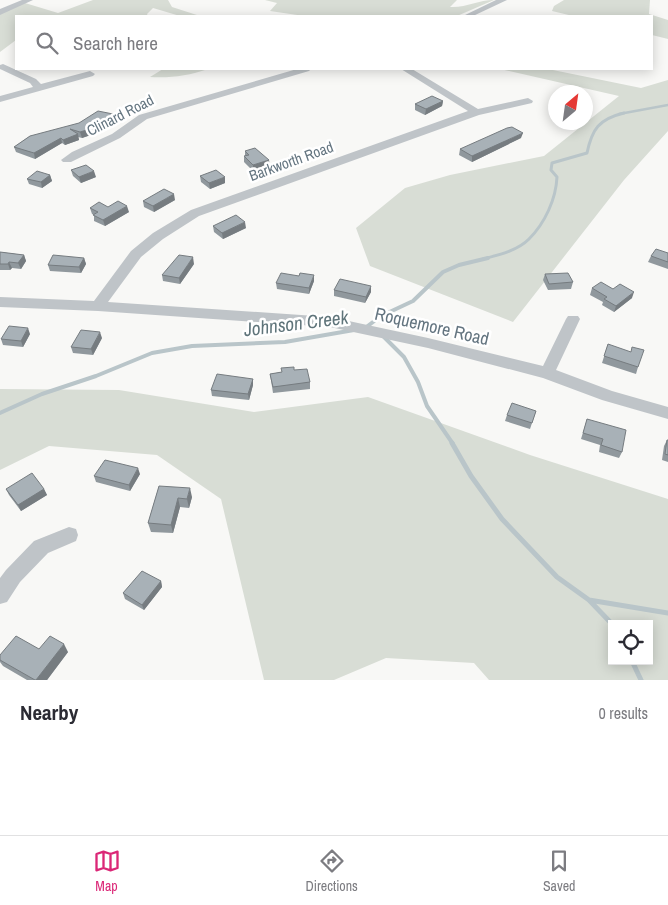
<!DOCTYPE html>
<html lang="en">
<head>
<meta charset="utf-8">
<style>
  :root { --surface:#fff; --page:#f7f7f7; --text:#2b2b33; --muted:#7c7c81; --line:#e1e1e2; --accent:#db2777 }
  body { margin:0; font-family:"Archivo Narrow",sans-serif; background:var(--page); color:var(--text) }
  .controls { position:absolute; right:15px; bottom:15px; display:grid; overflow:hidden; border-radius:0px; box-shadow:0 2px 12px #0003 }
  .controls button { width:45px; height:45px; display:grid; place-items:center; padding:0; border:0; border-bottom:1px solid var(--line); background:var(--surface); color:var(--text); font:25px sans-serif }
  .compass { position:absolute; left:548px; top:85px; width:45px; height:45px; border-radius:50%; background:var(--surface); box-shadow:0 2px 12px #0003; rotate:29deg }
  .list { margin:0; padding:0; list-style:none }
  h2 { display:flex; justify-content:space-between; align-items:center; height:65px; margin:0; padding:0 20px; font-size:21px }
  h2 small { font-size:16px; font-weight:400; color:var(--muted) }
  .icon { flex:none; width:28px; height:28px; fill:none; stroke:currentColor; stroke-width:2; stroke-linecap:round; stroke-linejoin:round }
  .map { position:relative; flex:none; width:668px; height:680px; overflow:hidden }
  .search { position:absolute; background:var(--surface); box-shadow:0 2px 12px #0003; left:15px; right:15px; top:15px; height:55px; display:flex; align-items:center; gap:12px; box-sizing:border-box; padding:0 18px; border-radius:0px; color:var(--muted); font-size:19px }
  .sheet { height:155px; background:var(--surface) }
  nav { display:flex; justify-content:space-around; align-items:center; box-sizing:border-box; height:70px; border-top:1px solid var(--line); background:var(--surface); font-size:14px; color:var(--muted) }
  nav a { display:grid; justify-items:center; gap:2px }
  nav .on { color:var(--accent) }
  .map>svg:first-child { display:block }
</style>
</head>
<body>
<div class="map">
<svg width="668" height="680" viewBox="0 0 668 680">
  <rect width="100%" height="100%" fill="#f8f8f6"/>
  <!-- green -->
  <path fill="#d8ddd5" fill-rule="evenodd" d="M93,0H168L172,7L200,16H180L153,8L147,14L148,16H16V40L0,52V12L25,3L58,13Z
    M265,0H457L450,7C466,8 478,0 494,0L457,16H304L270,11L277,3Z
    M564,0H650L649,14L668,20V39L652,35V16H573L552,11L554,6Z
    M163,69H208C188,76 171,78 150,77Z
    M500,69H548L641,88L668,80V131L624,180L513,322L370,266L356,228L405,188L450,175L544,156L619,96Z
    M0,389L119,390L254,412L368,397L530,455L668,499V680H489L474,663L386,658L334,680H264L221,499L157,455L49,446L0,470ZM612,624H649V661H612Z"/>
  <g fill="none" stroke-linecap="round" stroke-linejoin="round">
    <!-- stream-far3 -->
    <path stroke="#b9c5c9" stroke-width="2.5" d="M619,114L668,105"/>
    <!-- stream-far2 -->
    <path stroke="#b9c5c9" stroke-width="3" d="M483,259C498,255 517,251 529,239C545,223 556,199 557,177L551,170L552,163L587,153C592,129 599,119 624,113"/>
    <!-- stream-far1 -->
    <path stroke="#b9c5c9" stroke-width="4" d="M365,328L381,316L413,301L443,272L459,265L488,258
      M384,337L404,357L418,382L427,406L453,444
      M0,413L42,394L96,376L152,353L192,346L285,342L354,330"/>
    <!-- stream -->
    <path stroke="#b9c5c9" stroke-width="5" d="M452,443L471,476L502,519L557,577L589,600L612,624
      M589,600L668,613
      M632,661L641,680"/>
    <!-- minor -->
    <path fill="#bfc4c8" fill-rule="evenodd" d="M22,0H33L0,15V9Z
      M496,0H507L473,16H463Z
      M3,64L36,79L41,84L90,71L95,74L93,76L0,102V96L33,87L30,83L0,69V65Z
      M297,69H311L309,71L147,119L120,138L71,162H63L61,160L72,152L112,134L139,115Z
      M401,69H412L478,109L528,98L533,101L532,103L479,115L199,216L163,239L141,257L108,302L330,317L428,338L543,366L566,319L568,316H578L580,319L556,370L612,391L668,407V419L602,400L543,378L428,348L330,327L98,311L0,307V297L94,301L131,251L153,233L191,210L468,111Z
      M69,527L76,529L78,535L76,541L48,553L20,582L7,602L0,604V578L6,570L34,541Z"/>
  </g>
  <!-- wall -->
  <path fill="#90989d" d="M443,101L442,106L425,115L415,110V104Z
    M119,121L105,130L82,138L78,137L79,140L65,145L62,143L35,159L16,152L14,147L30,136Z
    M521,138L472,162L459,155L460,149Z
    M245,151L270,166L253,171L244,162V156H245Z
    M71,170L96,177L81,183L73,176Z
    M50,175L52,181L42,188L29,184L27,179Z
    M200,176L225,183L210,189L201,182Z
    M175,200L154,212L144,207L143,201Z
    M108,207L129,212L105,226L94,221V215L92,214L90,208Z
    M213,226L246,228L223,239L214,232Z
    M0,252L24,255L26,261L21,269L12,268L10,270H0Z
    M668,253V269L648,262L651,256Z
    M84,258L86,264L81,273L50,271L48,265Z
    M194,264L180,284L163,281L162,275Z
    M545,274L573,282L571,289L548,290L543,280Z
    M314,281L309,294L277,289L276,283Z
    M592,288L613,289L632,298L614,312L602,305L603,302L590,295Z
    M334,290L371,292L365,303L334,296Z
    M30,334L23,347L3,345L1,339Z
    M102,338L93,355L73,353L71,347Z
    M608,344L638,367L636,374L602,363Z
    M294,370L310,382V389L273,393L270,374Z
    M253,379V385L249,400L212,396L211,390Z
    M536,411L530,429L505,421L507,415Z
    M587,419L622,452L619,458L599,452L600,445L581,439Z
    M667,440H668V462L662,460L664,446Z
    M140,474L130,491L96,482L94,476Z
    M159,486L192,497L189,508L180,507L173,533L151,532L148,523Z
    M6,489H44L47,495L21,511L9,495Z
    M161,581L162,587L144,610L125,599L123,593Z
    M39,649L68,652L47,680H27L3,666L0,662V655Z"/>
  <!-- shaded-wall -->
  <path fill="#767c80" d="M443,101L442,106L425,115L426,109Z
    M118,115L119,121L105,130L82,138L80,132Z
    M523,133L521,138L472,162V156Z
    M78,134L79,140L65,145L63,140Z
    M61,138L62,143L35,159L34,153Z
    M269,160L270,166L253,171V165Z
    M94,171L96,177L81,183L79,177Z
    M50,175L52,181L42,188L41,182Z
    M225,177V183L210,189L209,183Z
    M174,194L175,200L154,212L153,206Z
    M127,206L129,212L105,226L103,220Z
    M245,222L246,228L223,239L222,233Z
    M24,255L26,261L21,269L18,263Z
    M193,257L194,264L180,284L179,278Z
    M84,258L86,264L81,273L79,267Z
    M9,262L12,268L10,270L8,264Z
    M314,275V281L309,294V288Z
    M371,286V292L365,303L366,297Z
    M634,292L632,298L614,312L616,306Z
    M28,328L30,334L23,347L21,341Z
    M100,332L102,338L93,355L91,349Z
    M253,379V385L249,400L248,394Z
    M138,468L140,474L130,491L129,485Z
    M190,488L192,497L189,508L187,499Z
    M44,489L47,495L21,511L18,505Z
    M178,498L180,507L173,533L171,525Z
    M161,581L162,587L144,610L142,605Z
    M64,644L68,652L47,680H36Z"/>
  <!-- building -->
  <path fill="#a8b1b7" stroke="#767c80" d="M432,96L443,101L426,109L415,104Z
    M98,111L118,115L104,125L80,132L70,129L78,134L63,140L61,138L34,153L14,147L30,136L79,123Z
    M512,127L523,133L472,156L460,149L507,128Z
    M255,148L269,160L253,165L244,156L249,155L245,151Z
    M86,165L94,171L79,177L71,170Z
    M216,170L225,177L209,183L200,176Z
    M37,171L50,175L41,182L27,179Z
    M164,189L174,194L153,206L143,201Z
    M118,201L127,206L103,220L93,215L98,212L90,208L99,202L108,207Z
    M236,215L245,222L222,233L213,226Z
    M656,249L668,253V262L651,256Z
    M0,252L24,255L18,263L9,262L8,264H0Z
    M53,255L84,258L79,267L48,265Z
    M179,255L193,257L179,278L162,275Z
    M281,273L299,276L300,273L314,275L309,288L276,283Z
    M568,273L573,282L549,284L545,274Z
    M340,279L371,286L366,297L334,290Z
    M601,282L613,289L620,284L634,292L616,306L604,299L607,297L592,288Z
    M9,326L28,328L21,341L1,339Z
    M81,330L100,332L91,349L71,347Z
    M608,344L631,352L632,347L644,350L638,367L604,356Z
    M294,367V370L307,369L310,382L273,387L270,374L282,372L281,368Z
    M217,374L253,379L248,394L211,390Z
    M512,403L536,411L532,423L507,415Z
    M587,419L626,430L622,452L601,445L603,439L583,433Z
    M667,440H668V455L665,454Z
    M105,460L138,468L129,485L94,476Z
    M32,473L44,489L18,505L6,489Z
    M159,486L190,488L187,499L178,498L171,525L148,523Z
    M142,571L161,581L142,605L123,593Z
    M16,636L39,649L50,636L64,644L36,680H35L0,660V655Z"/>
  <g text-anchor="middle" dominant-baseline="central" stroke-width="5" stroke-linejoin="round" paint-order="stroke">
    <!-- far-street labels -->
    <g font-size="15" fill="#647580" stroke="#fff">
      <text transform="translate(120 115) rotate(-27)">Clinard Road</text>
      <text transform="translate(291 161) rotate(-20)">Barkworth Road</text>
    </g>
    <!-- street labels -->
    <g font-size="18" fill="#647580" stroke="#fff">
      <text transform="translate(432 326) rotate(13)">Roquemore Road</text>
    </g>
    <!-- water labels -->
    <g font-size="19" font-style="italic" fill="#5f747a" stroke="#fff">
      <text transform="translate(296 323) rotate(-7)">Johnson Creek</text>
    </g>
  </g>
</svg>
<div class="controls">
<button><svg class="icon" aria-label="locate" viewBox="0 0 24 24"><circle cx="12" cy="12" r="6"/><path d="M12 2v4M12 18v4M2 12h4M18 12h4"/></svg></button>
</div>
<svg class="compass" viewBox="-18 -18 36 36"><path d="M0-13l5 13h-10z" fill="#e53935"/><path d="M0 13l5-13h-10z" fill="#7c7c81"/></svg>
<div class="search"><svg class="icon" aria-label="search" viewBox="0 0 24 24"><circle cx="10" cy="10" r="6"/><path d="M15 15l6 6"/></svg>Search here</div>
</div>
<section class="sheet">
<h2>Nearby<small>0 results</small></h2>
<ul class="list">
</ul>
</section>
<nav>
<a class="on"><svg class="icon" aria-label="map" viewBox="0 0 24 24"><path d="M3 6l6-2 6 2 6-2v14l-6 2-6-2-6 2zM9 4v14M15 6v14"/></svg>Map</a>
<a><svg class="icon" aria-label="directions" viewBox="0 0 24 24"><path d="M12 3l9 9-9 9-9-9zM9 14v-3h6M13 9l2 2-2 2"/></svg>Directions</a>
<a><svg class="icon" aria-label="saved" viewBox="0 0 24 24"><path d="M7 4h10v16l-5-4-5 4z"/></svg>Saved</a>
</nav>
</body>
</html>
